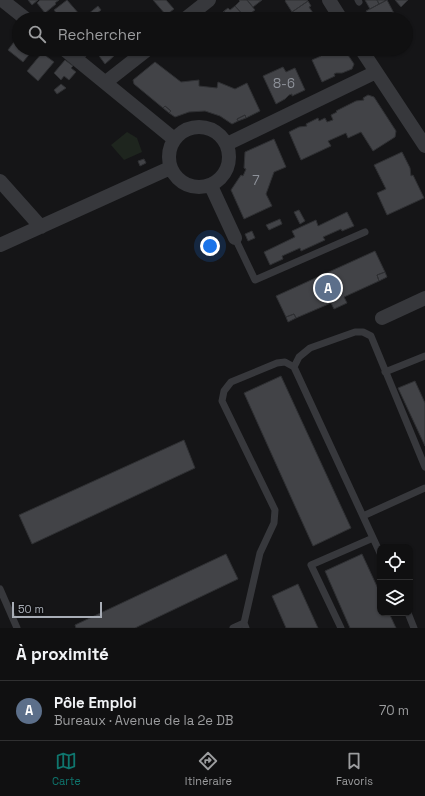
<!DOCTYPE html>
<html lang="fr">
<head>
<meta charset="utf-8">
<style>
  :root { --surface:#101011; --page:#19191a; --text:#f1f3f6; --muted:#9c9d9f; --line:#303031; --accent:#0f766e }
  body { margin:0; font-family:"Space Grotesk",sans-serif; background:var(--page); color:var(--text) }
  .controls { position:absolute; right:12px; bottom:12px; display:grid; overflow:hidden; border-radius:8px; box-shadow:0 1px 3px #0004 }
  .controls button { width:36px; height:36px; display:grid; place-items:center; padding:0; border:0; border-bottom:1px solid var(--line); background:var(--surface); color:var(--text); font:20px sans-serif }
  .scale { position:absolute; left:12px; bottom:10px; width:90px; box-sizing:border-box; padding-left:4px; border:2px solid #a8adb6; border-top:0; font-size:11px; line-height:14px; white-space:nowrap; color:#a8adb6; -webkit-text-stroke:3px #101012; paint-order:stroke }
  .you { position:absolute; left:210px; top:246px; width:14px; height:14px; margin:-10px; border:3px solid #fff; border-radius:50%; background:#1a73e8; box-shadow:0 0 0 6px #1a73e833 }
  .badge { display:grid; place-items:center; width:26px; height:26px; border-radius:50%; background:var(--accent); color:#fff; font-size:13px; font-weight:700 }
  .pin { position:absolute; translate:-50% -50%; border:2px solid #fff; box-shadow:0 1px 4px #0006 }
  .list { margin:0; padding:0; list-style:none }
  h2 { display:flex; justify-content:space-between; align-items:center; height:52px; margin:0; padding:0 16px; font-size:17px }
  h2 small { font-size:13px; font-weight:400; color:var(--muted) }
  .list li { display:grid; grid-template-columns:26px 1fr auto; gap:12px; align-items:center; box-sizing:border-box; height:60px; padding:0 16px; border-top:1px solid var(--line) }
  .list b { display:block; font-size:15px; white-space:nowrap }
  .list p { margin:0; font-size:13px; white-space:nowrap; color:var(--muted) }
  .list em { font-size:13px; font-style:normal; color:var(--muted) }
  .icon { flex:none; width:22px; height:22px; fill:none; stroke:currentColor; stroke-width:2; stroke-linecap:round; stroke-linejoin:round }
  .map { position:relative; flex:none; width:425px; height:628px; overflow:hidden }
  .search { position:absolute; background:var(--surface); box-shadow:0 1px 3px #0004; left:12px; right:12px; top:12px; height:44px; display:flex; align-items:center; gap:10px; box-sizing:border-box; padding:0 14px; border-radius:22px; color:var(--muted); font-size:15px }
  .sheet { height:112px; background:var(--surface) }
  nav { display:flex; justify-content:space-around; align-items:center; box-sizing:border-box; height:56px; border-top:1px solid var(--line); background:var(--surface); font-size:11px; color:var(--muted) }
  nav a { display:grid; justify-items:center; gap:2px }
  nav .on { color:var(--accent) }
  .map>svg:first-child { display:block }
</style>
</head>
<body>
<div class="map">
<svg width="425" height="628" viewBox="0 0 425 628">
  <rect width="100%" height="100%" fill="#151517"/>
  <!-- green -->
  <path fill="#1e251e" d="M127,132L137,138L142,152L124,160L111,145Z"/>
  <!-- building -->
  <path fill="#424347" stroke="#2f3033" d="M28,0H38L32,5Z
    M40,0H59L55,3L56,4L45,13L37,3Z
    M67,0L80,15L75,19H61L54,10Z
    M153,0H166L174,9L166,15Z
    M239,0H247L255,10L245,17L235,6L240,1Z
    M247,0H262L253,7Z
    M286,0H307L308,1L292,12L285,1Z
    M365,0H377L379,4L370,9Z
    M377,0H384L385,1L379,4Z
    M387,0L397,19H371L366,11Z
    M395,0H408L401,7Z
    M308,1L311,6L309,7L313,13L304,19H297L292,12Z
    M98,6L101,10L91,18L92,19H82Z
    M235,6L245,17L243,19H230L224,11L228,8L230,10Z
    M224,11L230,19H219L220,17L219,16Z
    M313,13L316,18L318,17L320,19H304Z
    M17,38L19,40V49H30L32,51L23,62L8,50Z
    M74,49H84L79,53Z
    M84,49H94L85,57L79,53Z
    M94,49H109L114,56L105,64Z
    M189,49H202L194,55Z
    M322,49H344L354,64L352,69L342,73H336L334,74L335,76L322,82L312,60L321,56L319,50Z
    M42,53L54,62L38,81L27,71Z
    M65,60L73,66L71,68L76,72L69,80L64,76L61,80L54,73Z
    M155,62L181,82L199,80V86L217,88L218,82L235,89L247,83L260,111L246,118L245,115L237,119L238,121L232,124L220,116L205,111L189,112L175,117L169,113L171,111L165,106L163,108L134,84L133,80Z
    M283,67L286,72L295,68L305,90L292,96V94L289,95L285,99L276,104L263,76Z
    M61,84L66,88L57,94L54,90Z
    M368,95L374,97L396,131L395,137L373,151L361,132L348,138L346,133L328,141L331,146L301,160L289,132L299,127L307,126L306,124L318,118L319,121L325,118L327,122L333,120L331,115L337,112L336,111L356,101L364,100L363,98Z
    M165,106L171,111L169,113L163,108Z
    M245,115L246,118L238,121L237,119Z
    M274,139L286,167L274,172L266,194L272,206L244,219L231,190L241,175L243,176L246,169L244,168L245,152Z
    M402,152L410,168L411,176L413,175L424,198L387,215L377,193L386,189L374,165Z
    M144,159L146,163L140,166L138,161Z
    M299,210L305,221L300,224L294,212Z
    M347,212L354,226L342,231L341,229L323,237L325,240L301,251L300,248L282,256L283,259L270,265L264,252L295,237L292,231L316,220L318,226Z
    M280,219L282,224L269,230L266,225Z
    M252,231L255,238L248,241L245,234Z
    M375,251L385,272L377,275L379,281L344,297L347,303L334,309L331,303L296,318L294,314L286,317L276,296Z
    M385,272L387,277L379,281L377,275Z
    M294,314L296,318L288,322L286,317Z
    M281,376L351,528L313,546L244,393Z
    M415,381L425,403V446L398,388Z
    M184,440L195,468L32,544L19,515Z
    M226,554L238,579L135,628H76L75,625Z
    M362,554L380,593V613H389L396,628H350L325,571Z
    M298,584L318,628H286L272,596Z"/>
  <g fill="none" stroke-linecap="round" stroke-linejoin="round">
    <!-- lane -->
    <path stroke="#37383c" stroke-width="7" d="M358,0L359,2
      M235,238L255,280L365,232
      M294,367L299,357L310,348L355,332H363L371,336L425,467
      M385,372L425,356
      M363,516L425,488
      M0,589L17,628
      M408,613L414,628
      M244,623L260,553L274,523L275,510L222,401L224,391L231,382L277,363L285,362L294,367L380,553
      M233,628L244,623L246,628
      M341,628L311,565L373,538"/>
    <!-- street -->
    <path stroke="#37383c" stroke-width="14" d="M2,0L26,19
      M329,0L341,19
      M185,19L209,0
      M64,49L174,139
      M361,49L425,146
      M106,82L148,49
      M169 157a30 30 0 1 1 60 0a30 30 0 1 1-60 0Z
      M227,144L376,72
      M0,181L41,227
      M211,186L235,238
      M0,245L170,168
      M382,318L425,298"/>
  </g>
  <g text-anchor="middle" dominant-baseline="central" stroke-width="4" stroke-linejoin="round" paint-order="stroke">
    <!-- number labels -->
    <g font-size="13" fill="#8e929a">
      <text x="284" y="83">8-6</text>
      <text x="256" y="180">7</text>
    </g>
  </g>
</svg>
<div class="controls">
<button><svg class="icon" aria-label="locate" viewBox="0 0 24 24"><circle cx="12" cy="12" r="6"/><path d="M12 2v4M12 18v4M2 12h4M18 12h4"/></svg></button>
<button><svg class="icon" aria-label="layers" viewBox="0 0 24 24"><path d="M12 4l9 5-9 5-9-5zM3 14l9 5 9-5"/></svg></button>
</div>
<div class="scale">50 m</div>
<div class="you"></div>
<div class="pin badge" style="left:328px;top:288px;background:#5c6f8a">A</div>
<div class="search"><svg class="icon" aria-label="search" viewBox="0 0 24 24"><circle cx="10" cy="10" r="6"/><path d="M15 15l6 6"/></svg>Rechercher</div>
</div>
<section class="sheet">
<h2>À proximité<small></small></h2>
<ul class="list">
<li><span class="badge" style="background:#5c6f8a">A</span><div><b>Pôle Emploi</b><p>Bureaux · Avenue de la 2e DB</p></div><em>70 m</em></li>
</ul>
</section>
<nav>
<a class="on"><svg class="icon" aria-label="map" viewBox="0 0 24 24"><path d="M3 6l6-2 6 2 6-2v14l-6 2-6-2-6 2zM9 4v14M15 6v14"/></svg>Carte</a>
<a><svg class="icon" aria-label="directions" viewBox="0 0 24 24"><path d="M12 3l9 9-9 9-9-9zM9 14v-3h6M13 9l2 2-2 2"/></svg>Itinéraire</a>
<a><svg class="icon" aria-label="saved" viewBox="0 0 24 24"><path d="M7 4h10v16l-5-4-5 4z"/></svg>Favoris</a>
</nav>
</body>
</html>
